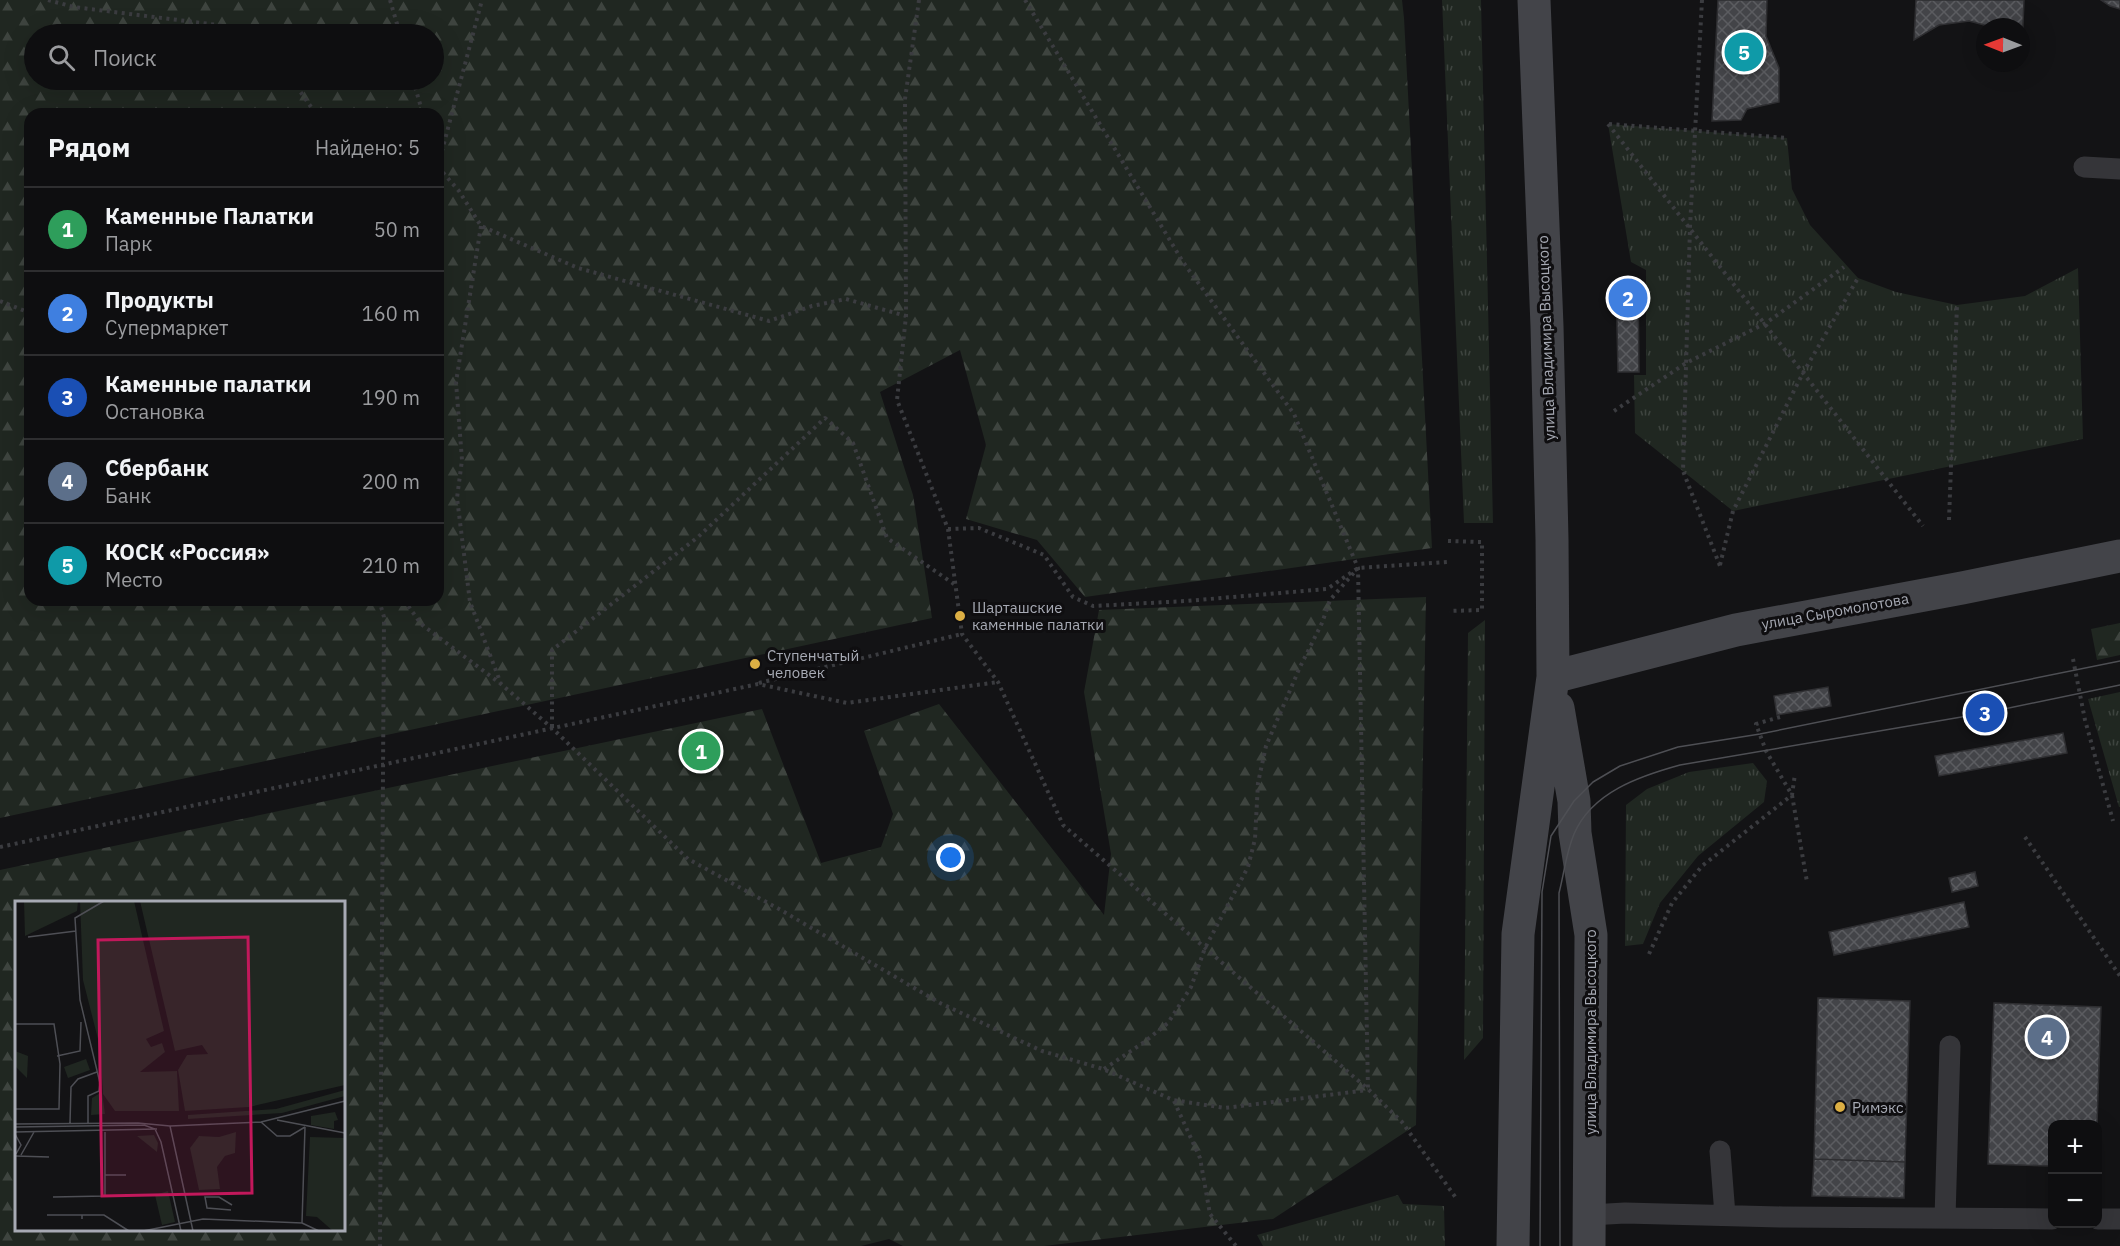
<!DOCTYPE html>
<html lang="ru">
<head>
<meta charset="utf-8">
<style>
  :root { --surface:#0e0e10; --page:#1c1c1e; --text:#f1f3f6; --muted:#9b9c9f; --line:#2e2e30; --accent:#7c3aed }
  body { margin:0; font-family:"IBM Plex Sans",sans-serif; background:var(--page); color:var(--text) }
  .controls { position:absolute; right:18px; bottom:18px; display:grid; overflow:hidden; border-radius:12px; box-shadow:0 6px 24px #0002 }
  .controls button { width:54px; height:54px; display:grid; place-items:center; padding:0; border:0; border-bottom:2px solid var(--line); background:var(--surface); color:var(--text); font:30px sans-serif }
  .compass { position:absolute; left:1976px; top:18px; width:54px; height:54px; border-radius:50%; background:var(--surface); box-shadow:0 6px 24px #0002; rotate:271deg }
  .you { position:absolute; left:951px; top:858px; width:21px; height:21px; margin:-15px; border:4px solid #fff; border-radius:50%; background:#1a73e8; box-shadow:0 0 0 9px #1a73e833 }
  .badge { display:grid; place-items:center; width:39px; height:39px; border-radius:50%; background:var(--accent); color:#fff; font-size:20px; font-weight:700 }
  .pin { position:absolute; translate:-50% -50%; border:3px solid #fff; box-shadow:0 2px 6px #0006 }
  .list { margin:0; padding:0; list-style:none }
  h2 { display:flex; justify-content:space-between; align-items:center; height:78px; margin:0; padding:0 24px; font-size:26px }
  h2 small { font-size:20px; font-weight:400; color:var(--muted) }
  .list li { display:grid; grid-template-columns:39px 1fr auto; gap:18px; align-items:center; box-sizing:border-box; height:84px; padding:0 24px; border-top:2px solid var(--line) }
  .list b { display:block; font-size:22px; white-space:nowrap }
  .list p { margin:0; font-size:20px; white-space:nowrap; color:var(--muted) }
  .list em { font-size:20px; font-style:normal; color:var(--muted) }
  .icon { flex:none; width:33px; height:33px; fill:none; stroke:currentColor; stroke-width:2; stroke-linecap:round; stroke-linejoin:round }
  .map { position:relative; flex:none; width:2120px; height:1246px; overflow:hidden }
  .search { position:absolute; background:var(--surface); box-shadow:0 6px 24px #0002; left:24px; top:24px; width:420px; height:66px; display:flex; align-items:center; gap:15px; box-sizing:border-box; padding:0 21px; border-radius:33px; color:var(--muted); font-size:22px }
  .panel { position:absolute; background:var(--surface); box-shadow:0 6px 24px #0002; left:24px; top:108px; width:420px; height:498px; border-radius:18px }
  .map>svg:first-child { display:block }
</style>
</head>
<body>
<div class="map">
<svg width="2120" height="1246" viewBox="0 0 2120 1246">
  <defs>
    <pattern id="grass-tufts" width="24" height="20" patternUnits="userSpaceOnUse" patternTransform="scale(1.5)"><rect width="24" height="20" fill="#202721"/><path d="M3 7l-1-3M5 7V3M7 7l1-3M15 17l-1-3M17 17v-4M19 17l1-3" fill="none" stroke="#3e443f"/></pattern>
    <pattern id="forest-firs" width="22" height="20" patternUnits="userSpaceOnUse" patternTransform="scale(1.5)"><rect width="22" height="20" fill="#202721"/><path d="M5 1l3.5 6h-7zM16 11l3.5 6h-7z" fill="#3e443f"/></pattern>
    <pattern id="building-cross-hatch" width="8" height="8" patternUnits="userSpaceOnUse" patternTransform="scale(1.5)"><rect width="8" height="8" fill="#434448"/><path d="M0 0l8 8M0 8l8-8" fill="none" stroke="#5b5c60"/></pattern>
  </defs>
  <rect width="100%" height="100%" fill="#131315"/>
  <!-- grass -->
  <path fill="url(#grass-tufts)" d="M1442,0H1481L1493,523H1464Z
    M1608,124L1787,138L1792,189L1810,225L1858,278L1896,292L1957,305L2025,296L2078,268L2083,439L1733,511L1635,433L1634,375H1646V270L1631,262Z
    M1485,620L1483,1038L1464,1060L1468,633Z
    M2120,692V807H2119L2088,699Z
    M1753,763L1767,781L1764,802L1698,856L1660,903L1643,944L1625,946L1626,805L1647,789L1689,772Z
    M1398,1195L1403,1204L1444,1206L1445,1246H1263L1257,1235Z"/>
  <!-- forest -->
  <path fill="url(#forest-firs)" fill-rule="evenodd" d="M0,0H1402L1404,18L1432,548L1085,597L1037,540L966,519L986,445L960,350L880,392L913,495L932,618L0,818ZM34,34H434V80H34ZM30,114H438V600H30Z
    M1426,597L1416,1125L1273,1219L1044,1246H903L889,1239L861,1246H0V870L762,709L821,863L881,847L893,814L864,731L939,704L1104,915L1111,854L1084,692L1099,610ZM16,902H344V1230H16Z
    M2120,623V655L2097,660L2091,629Z"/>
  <!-- building -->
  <path fill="url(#building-cross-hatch)" stroke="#2e2e31" stroke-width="1.5" d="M1718,0H1767L1766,36L1779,68V102L1747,109L1741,120L1712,121Z
    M1916,0H2024L2022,48L2021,27H1992L1969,21L1939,25L1914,40Z
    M2101,0H2120V9L2110,6Z
    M1616,280H1638L1639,372H1618Z
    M1828,687L1831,706L1777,715L1774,696Z
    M2063,733L2067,753L1939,776L1935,756Z
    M1975,872L1978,886L1952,892L1949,878Z
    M1964,902L1969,927L1834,955L1829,932Z
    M1818,998L1910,1001L1905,1162L1814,1159Z
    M1994,1003L2101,1007L2097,1124H2052V1166L1988,1164Z
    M1814,1159L1905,1162L1904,1198L1812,1196Z"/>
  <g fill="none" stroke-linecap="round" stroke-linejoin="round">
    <!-- path -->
    <path stroke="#3b3c40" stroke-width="4" stroke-dasharray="3 4.5" stroke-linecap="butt" d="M48,0L74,7L258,30L261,34
      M390,0L400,34
      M919,0L905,99L906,316L897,400L948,529L962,634L998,682L1063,825L1369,1090L1402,1122L1456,1198
      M1025,0L1183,262L1294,414L1358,568L1368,1090
      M1702,0L1690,227L1683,471L1720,566
      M292,80L316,114
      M413,80L423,114
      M1608,124L1923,526
      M1609,124L1787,138
      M438,166L482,0
      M438,167L459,191L481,226L578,268L769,321L812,306L846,299L906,316
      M481,226L456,382L462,460L457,498L470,602L501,684
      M0,301L30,313
      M1614,411L1686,363L1766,323L1844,267
      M1949,520L1957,305
      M948,529L979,528L1044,555L1073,597L1093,606L1186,601L1327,589L1358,568L1448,562
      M1448,541L1482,542V610L1449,611
      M1720,565L1733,511L1803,373L1858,278
      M379,600L384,617L380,1246
      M404,600L421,624L501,684L552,728L688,859L779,909L940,1003L1042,1051L1103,1069L1173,1100L1225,1108L1368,1090
      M2073,659L2085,720L2113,821
      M759,683L962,634
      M1780,717L1756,724L1766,751L1792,795L1807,882
      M552,727V650L698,537L825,418L853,443L887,538L954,584
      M2025,837L2120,976
      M0,847L758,684L847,703L998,682
      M1649,954L1672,903L1702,866L1792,795L1795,774
      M1104,1069L1143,1043L1168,1023L1191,987L1205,948L1248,867L1255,839L1258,783L1266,746L1300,667L1322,623L1330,600L1358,568
      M1174,1101L1200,1158L1210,1214L1236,1246"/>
    <!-- lane -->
    <path stroke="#353539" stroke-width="21" d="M2084,167L2120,169
      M1720,1151L1725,1215
      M1590,1215L1625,1213L1783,1217L2052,1219
      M1945,1218L1950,1046
      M2098,1219H2120"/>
    <!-- secondary -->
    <path stroke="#434449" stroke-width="33" d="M1553,677L1736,630L1962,588L2120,556
      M1558,708L1574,801L1575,833L1591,935L1589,1246
      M1513,1246L1518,934L1553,677L1552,539L1547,326L1534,0"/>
    <!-- tram -->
    <path stroke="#4e4f54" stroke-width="1.5" d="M1540,1246L1542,892L1551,836L1574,801L1593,782L1620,766L1678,747L1760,734L2120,661
      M1560,1246L1559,893C1564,874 1566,853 1574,834C1592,792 1640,776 1680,765L1985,713L2120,685"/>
  </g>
  <!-- markers -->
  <g fill="#dcaf44" stroke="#0f0e10" stroke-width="2">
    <circle cx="960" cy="616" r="6"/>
    <circle cx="755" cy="664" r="6"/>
    <circle cx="1840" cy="1107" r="6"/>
  </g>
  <g text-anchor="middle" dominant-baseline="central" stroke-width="6" stroke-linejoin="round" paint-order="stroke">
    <!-- street labels -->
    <g font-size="15" fill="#a7aab4" stroke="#0f0e10">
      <text transform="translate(1546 338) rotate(-92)">улица Владимира Высоцкого</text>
      <text transform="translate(1835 611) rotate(-10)">улица Сыромолотова</text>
      <text transform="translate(1590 1032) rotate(-90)">улица Владимира Высоцкого</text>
    </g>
    <!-- poi labels -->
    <g font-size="15" fill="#a7aab4" stroke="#0f0e10" text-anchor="start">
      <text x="972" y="607">Шарташские<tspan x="972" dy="17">каменные палатки</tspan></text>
      <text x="767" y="655">Ступенчатый<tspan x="767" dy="17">человек</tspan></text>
      <text x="1852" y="1107">Римэкс</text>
    </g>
  </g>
  <!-- overview -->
  <g transform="translate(15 901)">
    <rect width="330" height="330" fill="#131315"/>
    <path d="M0,150L13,155L12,177L0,165ZM330,189V195L267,212L173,218V214L261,208ZM87,191L90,213L76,214L77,197ZM221,231L220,252L210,255L202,266L205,288L184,289L175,247L184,235L204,236ZM139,234L143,242L142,251L122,235ZM295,236L330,237V330H318L302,316L291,315ZM153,290L160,321L147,324L140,294Z" fill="#202721"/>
    <path d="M65,0H119L149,130L131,138L136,146L147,142L150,151L125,171L162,170L164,210H100L88,193L85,146L68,79ZM125,0H330V184L234,206L170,210L163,169L172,154L193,153L187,144L160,150ZM320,211L323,219L319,220V228L296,224V215Z" fill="#202721"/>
    <path d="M9,0H63L62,10L10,35Z" fill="#202721"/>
    <path d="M71,158L75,169L53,177L49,166Z" fill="#202721"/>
    <path fill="none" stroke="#4e4f55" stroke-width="1.5" d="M13,36L61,30M0,123H39L45,163L44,208H0M42,155L65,150L66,121M262,219L330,232M246,221L262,235H275L290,226M55,222L56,186L63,178L82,171M73,222V195L84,190L85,182L65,99L60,17L89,0M0,223L123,222L155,225L246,221L330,200M155,225L178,330M0,226L129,224L140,228L146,241L166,330M0,231L142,228M0,233L6,244L1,253M6,254L19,231M0,255L34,256M90,274H111M38,296L90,295V231M216,309L192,307L190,296H204L217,304M32,314H67M67,318V314H89L114,330M287,322L304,330M128,330L188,318L287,322L290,226"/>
    <path fill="#c2185b" fill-opacity="0.15" stroke="#c2185b" stroke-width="3" d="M233,36L237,292L87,295L83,39Z"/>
    <rect width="330" height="330" fill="none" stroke="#a7aab4" stroke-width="3"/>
  </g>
</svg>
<div class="controls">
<button>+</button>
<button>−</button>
</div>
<svg class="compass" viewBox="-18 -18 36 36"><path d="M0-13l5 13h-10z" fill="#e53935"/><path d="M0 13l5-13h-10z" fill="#9b9c9f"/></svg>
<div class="you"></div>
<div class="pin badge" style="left:701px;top:751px;background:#2e9e5b">1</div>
<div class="pin badge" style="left:1628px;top:298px;background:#3f7fe0">2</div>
<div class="pin badge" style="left:1985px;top:713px;background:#1a4fb4">3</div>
<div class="pin badge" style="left:2047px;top:1037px;background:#5c6f8a">4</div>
<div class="pin badge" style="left:1744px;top:52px;background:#0f9aa8">5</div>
<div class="search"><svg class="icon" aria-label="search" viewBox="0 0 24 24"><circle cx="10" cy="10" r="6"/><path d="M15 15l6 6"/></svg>Поиск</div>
<section class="panel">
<h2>Рядом<small>Найдено: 5</small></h2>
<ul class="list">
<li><span class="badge" style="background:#2e9e5b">1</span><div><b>Каменные Палатки</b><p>Парк</p></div><em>50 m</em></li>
<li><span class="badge" style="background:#3f7fe0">2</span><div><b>Продукты</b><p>Супермаркет</p></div><em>160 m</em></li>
<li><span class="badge" style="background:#1a4fb4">3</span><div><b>Каменные палатки</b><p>Остановка</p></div><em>190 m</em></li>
<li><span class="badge" style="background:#5c6f8a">4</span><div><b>Сбербанк</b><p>Банк</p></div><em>200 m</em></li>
<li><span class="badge" style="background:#0f9aa8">5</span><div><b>КОСК «Россия»</b><p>Место</p></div><em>210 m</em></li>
</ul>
</section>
</div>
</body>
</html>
